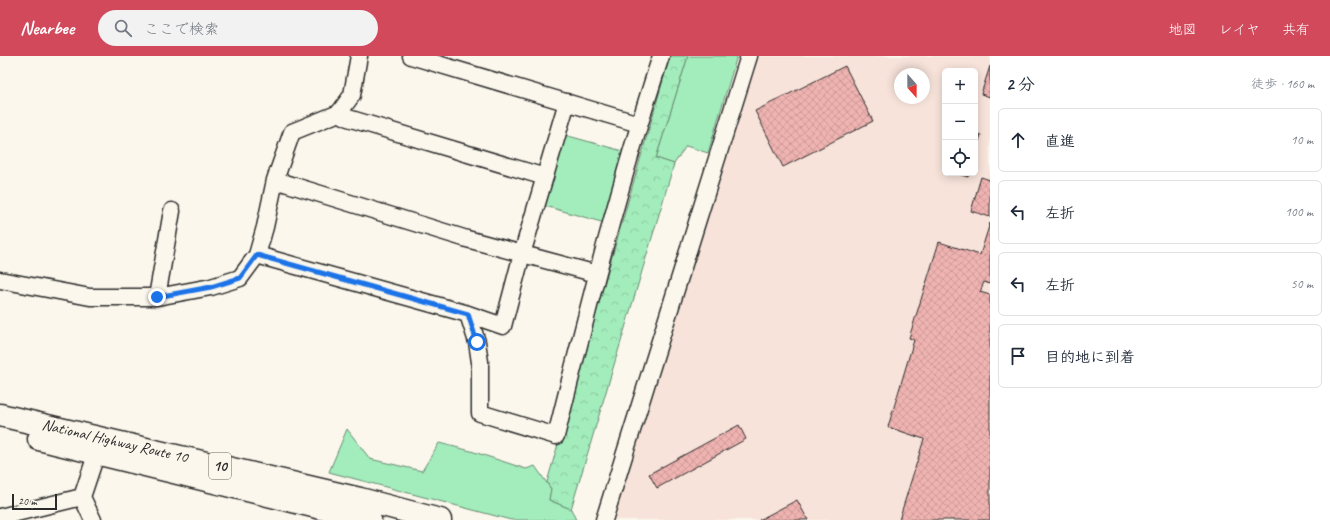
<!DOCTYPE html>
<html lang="ja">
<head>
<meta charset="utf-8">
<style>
  :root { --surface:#fff; --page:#f2f2f3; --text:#1f2937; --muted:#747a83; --line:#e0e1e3; --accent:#d1495b }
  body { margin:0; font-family:Caveat,"Klee One",sans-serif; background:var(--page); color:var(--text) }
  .controls { position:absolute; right:12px; top:12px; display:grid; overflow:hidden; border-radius:6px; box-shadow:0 2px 10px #0003 }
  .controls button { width:36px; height:36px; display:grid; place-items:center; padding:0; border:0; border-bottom:1px solid var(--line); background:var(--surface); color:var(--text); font:20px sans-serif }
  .compass { position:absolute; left:894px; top:12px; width:36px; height:36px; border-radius:50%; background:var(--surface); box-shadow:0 2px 10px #0003; rotate:159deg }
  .scale { position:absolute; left:12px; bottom:10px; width:45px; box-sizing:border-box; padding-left:4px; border:2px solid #2b2b2b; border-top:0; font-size:11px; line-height:14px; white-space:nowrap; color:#2b2b2b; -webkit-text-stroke:3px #fbf7ec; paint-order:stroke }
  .stop { position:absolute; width:12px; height:12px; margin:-9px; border:3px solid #1a73e8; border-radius:50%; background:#fff }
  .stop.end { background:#1a73e8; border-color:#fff; box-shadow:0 1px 4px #0008 }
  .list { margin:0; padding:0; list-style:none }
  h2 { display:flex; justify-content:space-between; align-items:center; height:52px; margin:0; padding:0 16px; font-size:17px }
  h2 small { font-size:13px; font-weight:400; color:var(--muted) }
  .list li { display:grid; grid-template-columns:26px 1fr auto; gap:12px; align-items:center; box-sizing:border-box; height:64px; margin:0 8px 8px; padding:0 8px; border:1px solid var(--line); border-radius:6px }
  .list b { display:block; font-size:15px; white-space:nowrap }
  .list em { font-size:13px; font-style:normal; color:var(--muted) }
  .icon { flex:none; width:22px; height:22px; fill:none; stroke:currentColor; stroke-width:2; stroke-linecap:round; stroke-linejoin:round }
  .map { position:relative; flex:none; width:990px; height:464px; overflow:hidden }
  header { display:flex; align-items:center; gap:24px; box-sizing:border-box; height:56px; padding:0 20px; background:var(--accent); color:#fff }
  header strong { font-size:19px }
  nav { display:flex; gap:22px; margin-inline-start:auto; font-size:14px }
  .search { width:280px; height:36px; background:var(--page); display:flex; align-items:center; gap:10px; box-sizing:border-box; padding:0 14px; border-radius:22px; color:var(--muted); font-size:15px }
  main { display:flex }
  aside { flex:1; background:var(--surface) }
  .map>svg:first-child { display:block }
</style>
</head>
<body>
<header>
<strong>Nearbee</strong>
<div class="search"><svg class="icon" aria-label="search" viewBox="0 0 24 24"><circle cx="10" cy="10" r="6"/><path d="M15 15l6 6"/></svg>ここで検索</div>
<nav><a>地図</a><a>レイヤ</a><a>共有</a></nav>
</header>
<main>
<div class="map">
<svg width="990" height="464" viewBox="0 0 990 464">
  <defs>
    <pattern id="forest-crowns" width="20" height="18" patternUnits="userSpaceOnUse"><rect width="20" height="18" fill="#a3ecbb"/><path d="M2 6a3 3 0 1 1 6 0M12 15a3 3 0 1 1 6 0" fill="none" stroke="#8ccba1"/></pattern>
    <pattern id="building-cross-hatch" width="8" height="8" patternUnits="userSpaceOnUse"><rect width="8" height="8" fill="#efb3b1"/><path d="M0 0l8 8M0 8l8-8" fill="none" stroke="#cd9a98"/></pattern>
  </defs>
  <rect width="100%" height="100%" fill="#fbf7ec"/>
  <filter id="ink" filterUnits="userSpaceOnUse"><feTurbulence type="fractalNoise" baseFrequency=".025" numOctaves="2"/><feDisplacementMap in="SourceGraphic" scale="8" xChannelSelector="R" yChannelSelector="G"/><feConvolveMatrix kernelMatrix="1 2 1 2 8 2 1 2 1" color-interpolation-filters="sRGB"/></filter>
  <g filter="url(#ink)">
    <!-- built -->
    <path fill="#f7e3da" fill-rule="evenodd" d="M749,0H990V464H604ZM945,15H975V117H945ZM900,18H924V42H900Z"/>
    <!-- green -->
    <path fill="#a3ecbb" stroke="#678c73" d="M688,0H737L708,97L686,90L674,108L656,102Z
      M565,79L626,96L605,167L545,150Z
      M347,373L370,403L422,415L439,387L471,395L526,413L535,410L551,433L549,444L571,453L576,464H511L329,416Z"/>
    <!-- forest -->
    <path fill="url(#forest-crowns)" stroke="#678c73" d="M670,0H688L656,102L674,108L571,453L549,444L551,433L547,426Z"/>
    <!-- building -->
    <path fill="url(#building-cross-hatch)" stroke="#2b2b2b" d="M845,10L873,65L783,111L755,55Z
      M990,10V41L981,38Z
      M975,77L981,79L975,98Z
      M954,117H969L968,121Z
      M981,121L990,124V161L971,155Z
      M990,167V228L984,226L980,236L990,239V464H899L924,383L888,371L914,284L909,282L939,186L980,199Z
      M739,369L746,383L657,432L649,418Z
      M797,444L808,464H759Z"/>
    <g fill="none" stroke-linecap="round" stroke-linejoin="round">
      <!-- street casing -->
      <g stroke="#2b2b2b" stroke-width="19">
        <path id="street" d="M411,0L639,68
          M339,57L348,62L545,121
          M275,124L467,183L597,218
          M257,199L468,258L477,286L480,306V357L556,380C588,252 620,125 661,0
          M0,224L90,241H157L211,231L240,222L257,199L265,171L275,124L292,76L339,57L352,39L359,0
          M157,241L172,155
          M468,258L503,270L522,198L567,46
          M0,461L82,441
          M93,464L82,441L100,387
          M604,464L749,0"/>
      </g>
      <!-- highway casing -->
      <g stroke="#2b2b2b" stroke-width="25">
        <path id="highway" d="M0,359L360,443L440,464
          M39,383L370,464"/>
      </g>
      <!-- street -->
      <use href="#street" stroke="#fbf7ec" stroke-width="16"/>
      <!-- highway -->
      <use href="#highway" stroke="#fbf7ec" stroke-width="22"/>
    </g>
  </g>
  <g fill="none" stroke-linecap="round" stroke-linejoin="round" filter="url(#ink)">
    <!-- route -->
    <path stroke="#1a73e8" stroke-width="5" d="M157,241L211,231L240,222L257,199L468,258L477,286"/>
  </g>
  <g text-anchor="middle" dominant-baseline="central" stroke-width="4" stroke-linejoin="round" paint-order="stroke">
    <!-- shield labels -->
    <rect fill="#fbf7ec" stroke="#696865" stroke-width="1" x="209" y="397" width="22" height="26" rx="3"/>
    <g font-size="15" font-weight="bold" fill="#2b2b2b">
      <text x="220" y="410">10</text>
    </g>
    <!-- street labels -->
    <g font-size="16" fill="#2b2b2b" stroke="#fbf7ec">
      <text transform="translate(115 385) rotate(13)">National Highway Route 10</text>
    </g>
  </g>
</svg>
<div class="controls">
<button>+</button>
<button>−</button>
<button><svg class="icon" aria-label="locate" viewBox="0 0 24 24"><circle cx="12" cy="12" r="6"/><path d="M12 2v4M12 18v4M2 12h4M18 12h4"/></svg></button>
</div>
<svg class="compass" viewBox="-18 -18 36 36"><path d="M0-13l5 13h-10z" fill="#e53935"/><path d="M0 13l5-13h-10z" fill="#747a83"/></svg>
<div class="scale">20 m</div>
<div class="stop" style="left:477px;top:286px"></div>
<div class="stop end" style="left:157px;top:241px"></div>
</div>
<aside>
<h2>2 分<small>徒歩 · 160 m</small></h2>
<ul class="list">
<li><svg class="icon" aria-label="ahead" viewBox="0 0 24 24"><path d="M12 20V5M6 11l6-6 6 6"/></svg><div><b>直進</b></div><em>10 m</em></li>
<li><svg class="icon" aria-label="left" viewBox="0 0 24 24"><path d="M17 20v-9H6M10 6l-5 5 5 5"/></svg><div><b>左折</b></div><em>100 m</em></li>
<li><svg class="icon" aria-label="left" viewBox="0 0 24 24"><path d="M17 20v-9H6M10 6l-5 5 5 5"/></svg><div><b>左折</b></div><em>50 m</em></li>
<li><svg class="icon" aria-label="arrive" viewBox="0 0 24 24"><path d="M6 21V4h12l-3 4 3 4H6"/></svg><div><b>目的地に到着</b></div></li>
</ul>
</aside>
</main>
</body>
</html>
